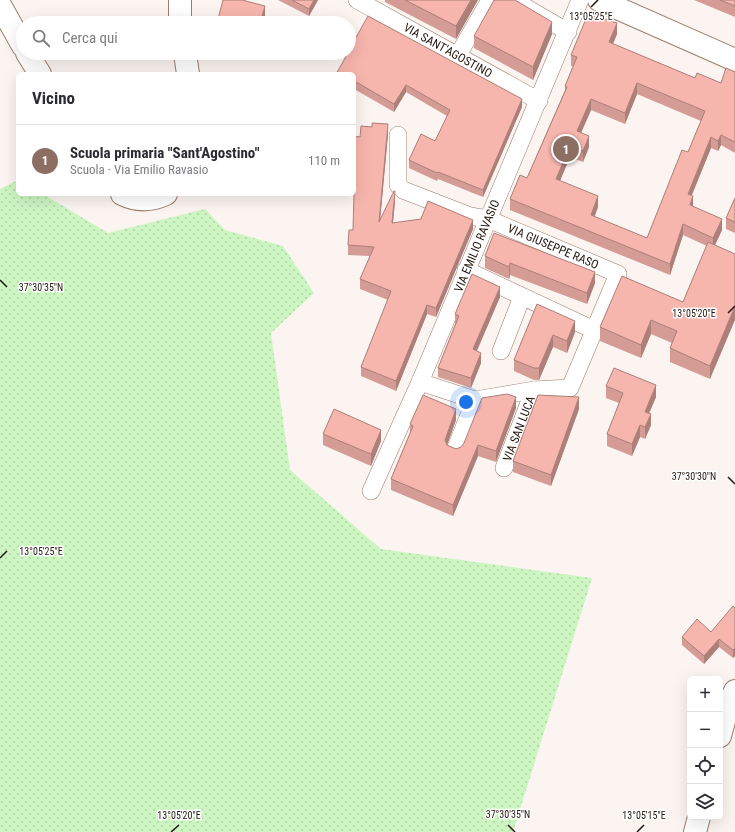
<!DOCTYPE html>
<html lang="it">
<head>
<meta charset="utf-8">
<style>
  :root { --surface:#fff; --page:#f7f7f7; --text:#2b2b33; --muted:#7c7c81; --line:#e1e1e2; --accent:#111827 }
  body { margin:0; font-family:"Roboto Condensed",sans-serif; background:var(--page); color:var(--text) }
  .controls { position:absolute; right:12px; bottom:12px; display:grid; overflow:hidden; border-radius:6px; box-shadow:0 4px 16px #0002 }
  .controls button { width:36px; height:36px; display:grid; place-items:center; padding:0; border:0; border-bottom:1px solid var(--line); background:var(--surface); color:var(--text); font:20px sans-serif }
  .you { position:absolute; left:466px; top:402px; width:14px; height:14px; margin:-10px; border:3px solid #fff; border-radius:50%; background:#1a73e8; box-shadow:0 0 0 6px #1a73e833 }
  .badge { display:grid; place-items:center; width:26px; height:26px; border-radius:50%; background:var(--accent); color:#fff; font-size:13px; font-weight:700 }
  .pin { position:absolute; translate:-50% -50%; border:2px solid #fff; box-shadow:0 1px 4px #0006 }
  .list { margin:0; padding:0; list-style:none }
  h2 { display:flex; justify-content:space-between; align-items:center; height:52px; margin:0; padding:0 16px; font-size:17px }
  h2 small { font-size:13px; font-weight:400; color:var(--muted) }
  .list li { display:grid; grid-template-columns:26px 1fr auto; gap:12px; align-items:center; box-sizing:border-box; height:72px; padding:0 16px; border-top:1px solid var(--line) }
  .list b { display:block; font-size:15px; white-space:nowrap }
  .list p { margin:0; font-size:13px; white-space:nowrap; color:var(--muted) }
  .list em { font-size:13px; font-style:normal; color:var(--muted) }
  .icon { flex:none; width:22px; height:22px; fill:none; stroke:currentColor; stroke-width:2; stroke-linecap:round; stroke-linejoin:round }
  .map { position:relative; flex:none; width:735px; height:832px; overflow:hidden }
  .search { position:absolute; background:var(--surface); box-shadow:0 4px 16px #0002; left:16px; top:16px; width:340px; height:44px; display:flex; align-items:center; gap:10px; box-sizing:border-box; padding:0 14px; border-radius:22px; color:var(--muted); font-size:15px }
  .panel { position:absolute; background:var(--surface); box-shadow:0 4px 16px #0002; left:16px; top:72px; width:340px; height:124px; border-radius:6px }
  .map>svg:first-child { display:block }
</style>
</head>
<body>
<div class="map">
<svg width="735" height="832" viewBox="0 0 735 832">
  <defs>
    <pattern id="park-dots" width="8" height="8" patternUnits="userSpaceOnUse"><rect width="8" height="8" fill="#cdf5c2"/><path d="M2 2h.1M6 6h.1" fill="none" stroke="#b0d1a6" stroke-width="1.8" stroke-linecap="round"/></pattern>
  </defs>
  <rect width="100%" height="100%" fill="#fbf4f0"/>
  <!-- park -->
  <path fill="url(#park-dots)" d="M18,180V194H43L108,233L205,209L225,230L283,246L314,293L271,333L290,470L381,549L592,578L513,832H0V189Z"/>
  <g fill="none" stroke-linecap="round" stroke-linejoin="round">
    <!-- minor casing -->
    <g stroke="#9c7d6b" stroke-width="18">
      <g id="minor">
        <path id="s1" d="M357,0L539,101"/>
        <path d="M513,0L568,32"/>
        <path d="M458,55L490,0"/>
        <path id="s2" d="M398,135V185L403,190L470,216L488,219L618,274L570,388L534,390L475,400L420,382"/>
        <path d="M466,270L594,330"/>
        <path d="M501,351L522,297"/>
        <path d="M455,450L475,400"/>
        <path id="s3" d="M504,468L534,390"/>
        <path id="s4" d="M371,491L420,382L580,0"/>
      </g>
    </g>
    <!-- tertiary casing -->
    <g stroke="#9c7d6b" stroke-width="24">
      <path id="tertiary" d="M180,0V23
        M599,0L735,60
        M0,5L23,46
        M27,53L40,74
        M185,53L188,74
        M122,194C136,201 151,201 166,194
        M720,736L728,706L735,691
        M695,832L699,817"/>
    </g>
    <!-- minor -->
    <use href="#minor" stroke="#fff" stroke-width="17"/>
    <!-- tertiary -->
    <use href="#tertiary" stroke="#fff" stroke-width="22"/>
  </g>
  <!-- wall -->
  <path fill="#d49c95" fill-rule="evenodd" d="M278,0H318L309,16Z
    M385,0H478L456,39L385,2Z
    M694,0H735V17Z
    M552,34L533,80L474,48V36Z
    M617,34L613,44L695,78L721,83L735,72V153L721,145L718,151L711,148L692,195L693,206L722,230L715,245L710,379L670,362V348L672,343L651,334L641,358L600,341V327L683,302L707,246L683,235L670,275L510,210V199L527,178L565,90V86L573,66H571V55ZM637,94L701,121L688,152L647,238L594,217L598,207L560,181L570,157L583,162L589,147L581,133L591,110L625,124Z
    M227,53H255L253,60Z
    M348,53L522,107L483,197L438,179L437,181L409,168V160L435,141L447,116L406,92L394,112L356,90L354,74Z
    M388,134L380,220L395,201L393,223L473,229L436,317L427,314L396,391L361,376V367L388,300L360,289V279L370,256L348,255V245L353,230L360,137Z
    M735,198V233L726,229V218Z
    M485,256L595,283L587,304L510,275L509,279L485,268Z
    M500,297L477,351L481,363L471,388L438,377V368L455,324V314Z
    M537,304L575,332L567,353L553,347L539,380H534L514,371V360Z
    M606,386L656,397L649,413L651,425L645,439L640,437L632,456L607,446V434L619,403L606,398Z
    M516,408L496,462L478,456L453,516L391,490V479L410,434V424L456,420L447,445L456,449L461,447Z
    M579,409L551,486L513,472V461Z
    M323,434L381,441L371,466L323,445Z
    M735,608V656L733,658L719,647L704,664L682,645V637L711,632Z"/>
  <!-- shaded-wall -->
  <path fill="#ac7f79" d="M314,0H318L309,16V9Z
    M471,0H478L456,39V26Z
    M265,6V18L263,23H260Z
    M552,22V34L533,80V67Z
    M617,23V34L609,53V42Z
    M253,53H255L253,60Z
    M356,82V90L354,93V86Z
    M637,83V94L625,124V113Z
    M406,85V92L394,112V104Z
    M522,99V107L483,197V190Z
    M591,99V110L577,142V131Z
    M388,124V134L379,232V222Z
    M721,135V145L718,151V141Z
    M589,136V147L583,162V151Z
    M711,137V148L688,204V194Z
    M570,146V157L556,190V179Z
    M395,191V201L392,232V223Z
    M598,196V207L591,226V215Z
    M693,196V206L690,205Z
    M722,219V230L713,249V238Z
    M473,220V229L436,317V308Z
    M683,224V235L670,275V264Z
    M510,263V275L509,279V267Z
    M595,272V283L587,304V293Z
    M500,287V297L473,359V349Z
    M427,305V314L396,391V381Z
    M735,306V320L710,379V366Z
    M651,320V334L641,358V345Z
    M575,321V332L567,353V341Z
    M553,335V347L539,380V368Z
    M481,353V363L471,388V378Z
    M656,385V397L645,423V412Z
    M516,397V408L496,462V451Z
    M579,397V409L551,486V475Z
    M456,409V420L445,451V440Z
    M651,414V425L645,439V427Z
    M640,425V437L632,456V444Z
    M381,430V441L371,466V454Z
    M478,445V456L453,516V505Z
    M719,639V647L704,664V656Z
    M735,648V656L733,658V650Z"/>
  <!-- building -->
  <path fill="#f6b5ad" stroke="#ac7f79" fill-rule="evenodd" d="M223,0H242L265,6L260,23H217Z
    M292,0H314L309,9Z
    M405,0H471L456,26Z
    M494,0H515L552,22L533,67L474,36Z
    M720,0H735V6Z
    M588,14L617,23L609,42L695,78L697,73L721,83L726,68L735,72V142L721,135L718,141L711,137L688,194L693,196L690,205L722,219L713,238L683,224L670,264L510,199L520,175L527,178L567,87L565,86L577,57L571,55ZM637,83L705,111L688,152L682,150L647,238L591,215L598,196L556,179L570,146L583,151L589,136L577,131L591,99L625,113Z
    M368,16L522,99L483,190L438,172L437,173L409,160L421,134L435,141L450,110L406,85L394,104L356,82L354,86V74H336L348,53H349V50Z
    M372,123L388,124L379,222L394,191H395L392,223L421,219L428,201L473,220L436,308L427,305L396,381L361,367L391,291L360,279L374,247L348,245L349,230H353L354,194V136L360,137L361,126L372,127Z
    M735,198V222L726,218Z
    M494,233L595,272L587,293L510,263L509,267L485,256Z
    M708,242L735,254V306L710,366L670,348L677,331L651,320L641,345L600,327L622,276L683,302Z
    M472,274L500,287L473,349L481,353L471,378L438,368L459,316L455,314Z
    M537,304L575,321L567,341L553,335L539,368H534L514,360Z
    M614,368L656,385L645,412L651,414L645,427L640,425L632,444L607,434L623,393L606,386Z
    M507,394L516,397L496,451L478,445L453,505L391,479L413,426L410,424L423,395L456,409L445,440L447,445L456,449L461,447L464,443L482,398Z
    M538,395L579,397L551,475L513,461Z
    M334,409L381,430L371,454L323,434Z
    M733,606L735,608V648L733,650L719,639L704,656L682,637L697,619L711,632Z"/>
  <!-- ticks -->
  <path fill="none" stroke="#22170f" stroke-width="1.5" d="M591,7L598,0M0,280L7,287M728,313L735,306M728,477L735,484M0,558L7,551M508,825L515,832M171,832L179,825M637,832L644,825"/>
  <g text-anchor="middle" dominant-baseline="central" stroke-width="3" stroke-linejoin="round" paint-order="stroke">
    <!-- street labels -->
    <g font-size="12" fill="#22170f" stroke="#fff">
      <text stroke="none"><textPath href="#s1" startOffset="104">VIA SANT'AGOSTINO</textPath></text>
      <text stroke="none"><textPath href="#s4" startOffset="267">VIA EMILIO RAVASIO</textPath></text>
      <text stroke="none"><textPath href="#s2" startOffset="218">VIA GIUSEPPE RASO</textPath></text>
      <text stroke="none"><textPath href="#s3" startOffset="42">VIA SAN LUCA</textPath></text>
    </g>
  </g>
  <g font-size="10" text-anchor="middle" fill="#22170f" stroke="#fff" stroke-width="3" stroke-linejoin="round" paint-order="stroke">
    <text x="591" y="20">13°05'25"E</text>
    <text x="41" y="291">37°30'35"N</text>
    <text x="694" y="317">13°05'20"E</text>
    <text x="694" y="480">37°30'30"N</text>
    <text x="41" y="555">13°05'25"E</text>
    <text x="508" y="818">37°30'35"N</text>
    <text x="179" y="819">13°05'20"E</text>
    <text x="644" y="819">13°05'15"E</text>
  </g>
</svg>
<div class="controls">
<button>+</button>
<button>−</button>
<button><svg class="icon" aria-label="locate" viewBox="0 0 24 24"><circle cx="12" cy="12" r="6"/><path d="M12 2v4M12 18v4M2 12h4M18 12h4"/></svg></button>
<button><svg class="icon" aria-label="layers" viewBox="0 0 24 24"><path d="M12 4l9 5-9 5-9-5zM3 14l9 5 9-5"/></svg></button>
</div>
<div class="you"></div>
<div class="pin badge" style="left:566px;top:149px;background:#8d6e63">1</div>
<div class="search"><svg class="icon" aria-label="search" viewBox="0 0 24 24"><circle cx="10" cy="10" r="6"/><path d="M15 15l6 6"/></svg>Cerca qui</div>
<section class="panel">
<h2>Vicino<small></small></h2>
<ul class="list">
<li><span class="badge" style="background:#8d6e63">1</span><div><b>Scuola primaria &quot;Sant'Agostino&quot;</b><p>Scuola · Via Emilio Ravasio</p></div><em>110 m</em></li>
</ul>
</section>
</div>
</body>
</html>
